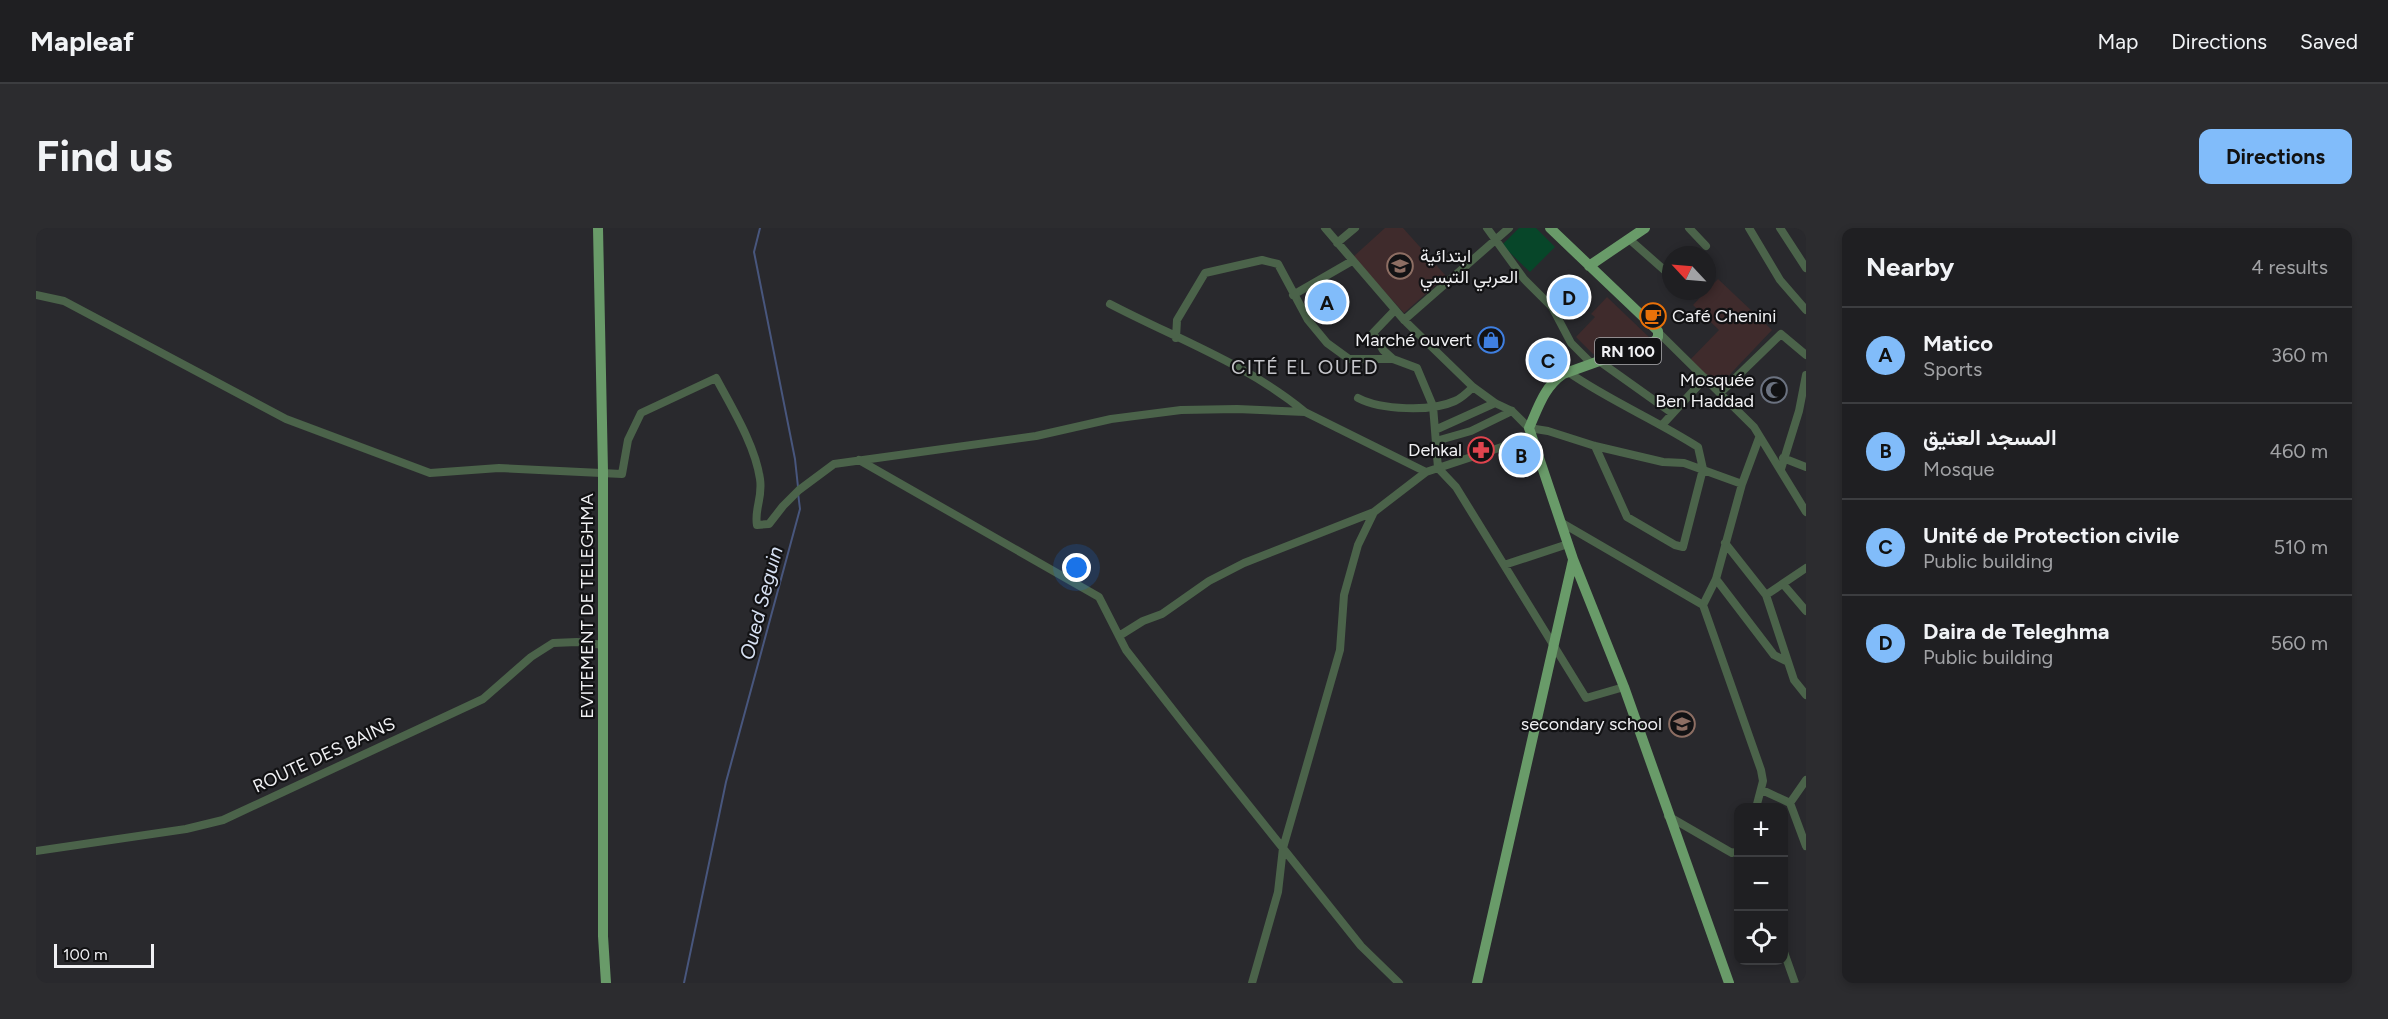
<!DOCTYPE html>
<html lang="en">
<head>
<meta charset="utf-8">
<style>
  :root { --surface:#1f1f22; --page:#2c2c2f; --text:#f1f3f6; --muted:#a1a2a5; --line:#3c3d40; --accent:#81bcfa }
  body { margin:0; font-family:Figtree,Vazirmatn,sans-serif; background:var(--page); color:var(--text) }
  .controls { position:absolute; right:18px; bottom:18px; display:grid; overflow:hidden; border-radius:12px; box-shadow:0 3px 9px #0003 }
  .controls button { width:54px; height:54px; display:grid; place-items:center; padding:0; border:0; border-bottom:2px solid var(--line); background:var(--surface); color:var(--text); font:30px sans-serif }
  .compass { position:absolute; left:1626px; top:18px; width:54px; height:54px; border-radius:50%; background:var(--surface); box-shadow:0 3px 9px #0003; rotate:296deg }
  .scale { position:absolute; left:18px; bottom:15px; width:100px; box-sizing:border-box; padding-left:6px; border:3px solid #f0f0f3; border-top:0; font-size:16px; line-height:21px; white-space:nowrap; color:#f0f0f3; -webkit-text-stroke:4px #121214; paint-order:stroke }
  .you { position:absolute; left:1041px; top:340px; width:21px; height:21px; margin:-15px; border:4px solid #fff; border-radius:50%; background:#1a73e8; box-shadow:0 0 0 9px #1a73e833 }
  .badge { display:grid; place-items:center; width:39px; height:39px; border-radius:50%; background:var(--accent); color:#111; font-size:20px; font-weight:700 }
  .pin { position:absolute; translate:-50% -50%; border:3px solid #fff; box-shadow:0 2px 6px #0006 }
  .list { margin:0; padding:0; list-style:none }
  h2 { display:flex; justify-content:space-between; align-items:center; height:78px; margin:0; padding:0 24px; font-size:26px }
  h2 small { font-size:20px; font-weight:400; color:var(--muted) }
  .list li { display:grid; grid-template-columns:39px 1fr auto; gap:18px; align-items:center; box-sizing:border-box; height:96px; padding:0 24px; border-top:2px solid var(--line) }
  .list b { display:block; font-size:22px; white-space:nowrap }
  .list p { margin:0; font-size:20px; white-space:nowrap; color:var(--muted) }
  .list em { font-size:20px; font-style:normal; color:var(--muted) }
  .icon { flex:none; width:33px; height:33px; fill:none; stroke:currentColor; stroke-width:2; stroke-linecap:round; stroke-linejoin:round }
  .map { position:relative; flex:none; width:1770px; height:755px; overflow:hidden; border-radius:12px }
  header { display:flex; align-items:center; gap:36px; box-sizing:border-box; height:84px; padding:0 30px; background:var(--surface); border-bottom:2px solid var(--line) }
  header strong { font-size:28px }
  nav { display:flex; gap:33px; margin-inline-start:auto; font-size:21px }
  .intro { display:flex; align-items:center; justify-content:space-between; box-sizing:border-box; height:144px; padding:0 36px }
  h1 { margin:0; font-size:42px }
  .button { padding:15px 27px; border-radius:12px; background:var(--accent); color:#111; font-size:21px; font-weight:700 }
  main { display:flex; gap:36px; padding:0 36px }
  aside { flex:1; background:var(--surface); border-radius:12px; box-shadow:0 3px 9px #0003 }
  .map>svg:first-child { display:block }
</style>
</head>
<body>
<header>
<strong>Mapleaf</strong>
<nav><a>Map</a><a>Directions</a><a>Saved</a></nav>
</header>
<div class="intro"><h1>Find us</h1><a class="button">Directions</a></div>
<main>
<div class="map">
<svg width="1770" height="755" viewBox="0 0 1770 755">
  <rect width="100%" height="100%" fill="#29292d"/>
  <!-- education -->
  <path fill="#3f2b2c" d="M1349,0H1367L1410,48L1368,85L1317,29Z
    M1682,51L1736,102L1681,160L1653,133L1683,102L1657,77Z
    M1571,69L1615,111L1557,126L1540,109L1559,89L1555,86Z"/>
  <!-- green -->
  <path fill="#074629" d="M1483,0H1500L1519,19L1494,44L1466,17Z"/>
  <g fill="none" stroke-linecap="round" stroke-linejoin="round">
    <!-- stream -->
    <path stroke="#48567d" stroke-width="2" d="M724,0L718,24L759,231L762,259
      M648,755L690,554L764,281L762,265"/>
    <!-- minor -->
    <path stroke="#4b634a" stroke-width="8" d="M1289,0L1368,92L1437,159L1459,175L1476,183L1493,200L1512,203L1559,218L1627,234L1648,235L1706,256
      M1451,0L1488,51L1516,79L1535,115L1556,136
      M1653,0L1670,18
      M1713,0L1744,52L1770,82
      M1744,0L1770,40
      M1593,11L1635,48
      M1301,15L1319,0
      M0,67L28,73L250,191L394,245L463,240L586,246L592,212L605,185L680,150C696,180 719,217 724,251C727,270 718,281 721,297L733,296L747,278L763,262L798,236L1000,208L1075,191L1145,182L1201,181L1269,184L1390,244L1496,209
      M1257,67L1316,33
      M1074,76C1141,111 1211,136 1269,184
      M1368,92L1473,0
      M1623,105L1718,199L1770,284
      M1140,110L1141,92L1169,45L1226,32L1242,36L1272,92L1291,115L1313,131H1357L1381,140L1397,178L1402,240L1420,259L1550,470L1588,459
      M1357,131L1347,122L1337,105L1359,82
      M1563,133L1636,185
      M1532,144C1574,173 1620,192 1662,219L1667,241L1647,319L1639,317L1591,289L1559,218
      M1684,165L1745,106L1770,127
      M1322,170C1345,182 1395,184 1419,173C1426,170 1432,164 1437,159
      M1627,196L1669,150
      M1399,202L1459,175
      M1400,213L1435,203L1476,183
      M1747,230L1770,239
      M823,232L1063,369L1090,422L1151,500L1325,718L1363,755
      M1745,241L1763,183L1770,147
      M1526,295L1667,377L1725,542L1727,553L1720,580
      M1689,315L1730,367L1758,452L1770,467
      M1468,337L1532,316
      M1680,351L1738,427L1752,434
      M1747,356L1770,383
      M1730,367L1770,340
      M1667,377L1680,351L1706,256L1723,210
      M1083,408L1107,393L1126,386L1173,353L1208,335L1338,284
      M1726,562L1754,575L1770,618
      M1754,575L1770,552
      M1632,588L1689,621L1696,625L1702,623
      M0,623L150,601L187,592L447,471L495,429L517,415L541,414L568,417
      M1748,724L1759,755
      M1216,755L1242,664L1247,620L1304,422L1308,367L1322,317L1338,284L1390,244"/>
    <!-- major -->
    <path stroke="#699b69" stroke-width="10" d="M562,0L567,243V708L570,755
      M1514,0L1622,103V109L1619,113L1527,146C1508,159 1502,180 1493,200L1537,331L1588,459L1693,755
      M1553,38L1609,0
      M1441,755L1537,332"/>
  </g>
  <!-- icons -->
  <defs>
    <g id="school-ring" transform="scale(1.35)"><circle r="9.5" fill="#121214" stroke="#8d6e63" stroke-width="1.5"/><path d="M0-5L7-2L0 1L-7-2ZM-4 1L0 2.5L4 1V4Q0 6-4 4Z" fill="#8d6e63"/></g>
    <g id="cafe-ring" transform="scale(1.35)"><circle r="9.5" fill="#121214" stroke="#e8710a" stroke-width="1.5"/><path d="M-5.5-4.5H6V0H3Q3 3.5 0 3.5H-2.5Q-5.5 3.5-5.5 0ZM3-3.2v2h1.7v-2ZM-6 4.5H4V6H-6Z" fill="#e8710a"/></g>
    <g id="shop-ring" transform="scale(1.35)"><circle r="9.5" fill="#121214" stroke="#3f7fe0" stroke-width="1.5"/><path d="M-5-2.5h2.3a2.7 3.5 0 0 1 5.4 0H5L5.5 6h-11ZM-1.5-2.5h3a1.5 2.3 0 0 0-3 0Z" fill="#3f7fe0"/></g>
    <g id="mosque-ring" transform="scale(1.35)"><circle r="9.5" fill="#121214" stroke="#6b7280" stroke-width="1.5"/><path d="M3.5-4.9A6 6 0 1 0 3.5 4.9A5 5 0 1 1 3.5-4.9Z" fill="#6b7280"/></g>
    <g id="pharmacy-ring" transform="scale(1.35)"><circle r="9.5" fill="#121214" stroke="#e0444e" stroke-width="1.5"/><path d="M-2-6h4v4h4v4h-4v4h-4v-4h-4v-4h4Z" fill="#e0444e"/></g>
  </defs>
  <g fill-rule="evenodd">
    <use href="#school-ring" x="1364" y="38"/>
    <use href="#cafe-ring" x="1617" y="88"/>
    <use href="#shop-ring" x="1455" y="112"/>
    <use href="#mosque-ring" x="1738" y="162"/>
    <use href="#pharmacy-ring" x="1445" y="222"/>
    <use href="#school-ring" x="1646" y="496"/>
  </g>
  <g text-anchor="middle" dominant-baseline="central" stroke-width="4.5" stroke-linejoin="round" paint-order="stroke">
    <!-- shield labels -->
    <rect fill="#121214" stroke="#adadb0" stroke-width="1.5" x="1559" y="110" width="66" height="26" rx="4.5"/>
    <g font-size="16" font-weight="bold" fill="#f0f0f3">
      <text x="1592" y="123">RN 100</text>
    </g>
    <!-- poi labels -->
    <g font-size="18" fill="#f0f0f3" stroke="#121214" text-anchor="end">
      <text x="1384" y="28" text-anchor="start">ابتدائية<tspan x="1384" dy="21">العربي التبسي</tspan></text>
      <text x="1636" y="88" text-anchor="start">Café Chenini</text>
      <text x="1436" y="112">Marché ouvert</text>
      <text x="1718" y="152">Mosquée<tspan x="1718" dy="21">Ben Haddad</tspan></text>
      <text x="1426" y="222">Dehkal</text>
      <text x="1626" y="496">secondary school</text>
    </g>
    <!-- street labels -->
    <g font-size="18" fill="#f0f0f3" stroke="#121214">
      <text transform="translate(551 378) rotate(-90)">EVITEMENT DE TELEGHMA</text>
      <text transform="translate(288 527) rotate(-25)">ROUTE DES BAINS</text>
    </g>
    <!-- neighbourhood labels -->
    <g font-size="20" letter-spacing="1.5" fill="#c6c6cb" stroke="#121214">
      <text x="1269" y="139">CITÉ EL OUED</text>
    </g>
    <!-- water labels -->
    <g font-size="20" font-style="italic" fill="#d7e1f3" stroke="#121214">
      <text transform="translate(725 375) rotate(-75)">Oued Seguin</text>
    </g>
  </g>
</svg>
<div class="controls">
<button>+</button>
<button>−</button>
<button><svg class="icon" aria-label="locate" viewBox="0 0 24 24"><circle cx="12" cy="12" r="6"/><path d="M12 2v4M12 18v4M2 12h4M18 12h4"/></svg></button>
</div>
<svg class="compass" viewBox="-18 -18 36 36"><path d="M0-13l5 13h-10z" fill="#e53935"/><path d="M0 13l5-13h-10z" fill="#a1a2a5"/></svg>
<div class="scale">100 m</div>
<div class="you"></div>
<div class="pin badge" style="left:1291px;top:74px">A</div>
<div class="pin badge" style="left:1485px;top:227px">B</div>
<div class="pin badge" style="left:1512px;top:132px">C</div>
<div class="pin badge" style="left:1533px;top:69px">D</div>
</div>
<aside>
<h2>Nearby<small>4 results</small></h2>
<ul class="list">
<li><span class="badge">A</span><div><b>Matico</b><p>Sports</p></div><em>360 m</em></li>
<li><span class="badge">B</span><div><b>المسجد العتيق</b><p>Mosque</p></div><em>460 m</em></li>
<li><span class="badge">C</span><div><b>Unité de Protection civile</b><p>Public building</p></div><em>510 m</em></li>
<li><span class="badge">D</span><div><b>Daira de Teleghma</b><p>Public building</p></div><em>560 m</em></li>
</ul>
</aside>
</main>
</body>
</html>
